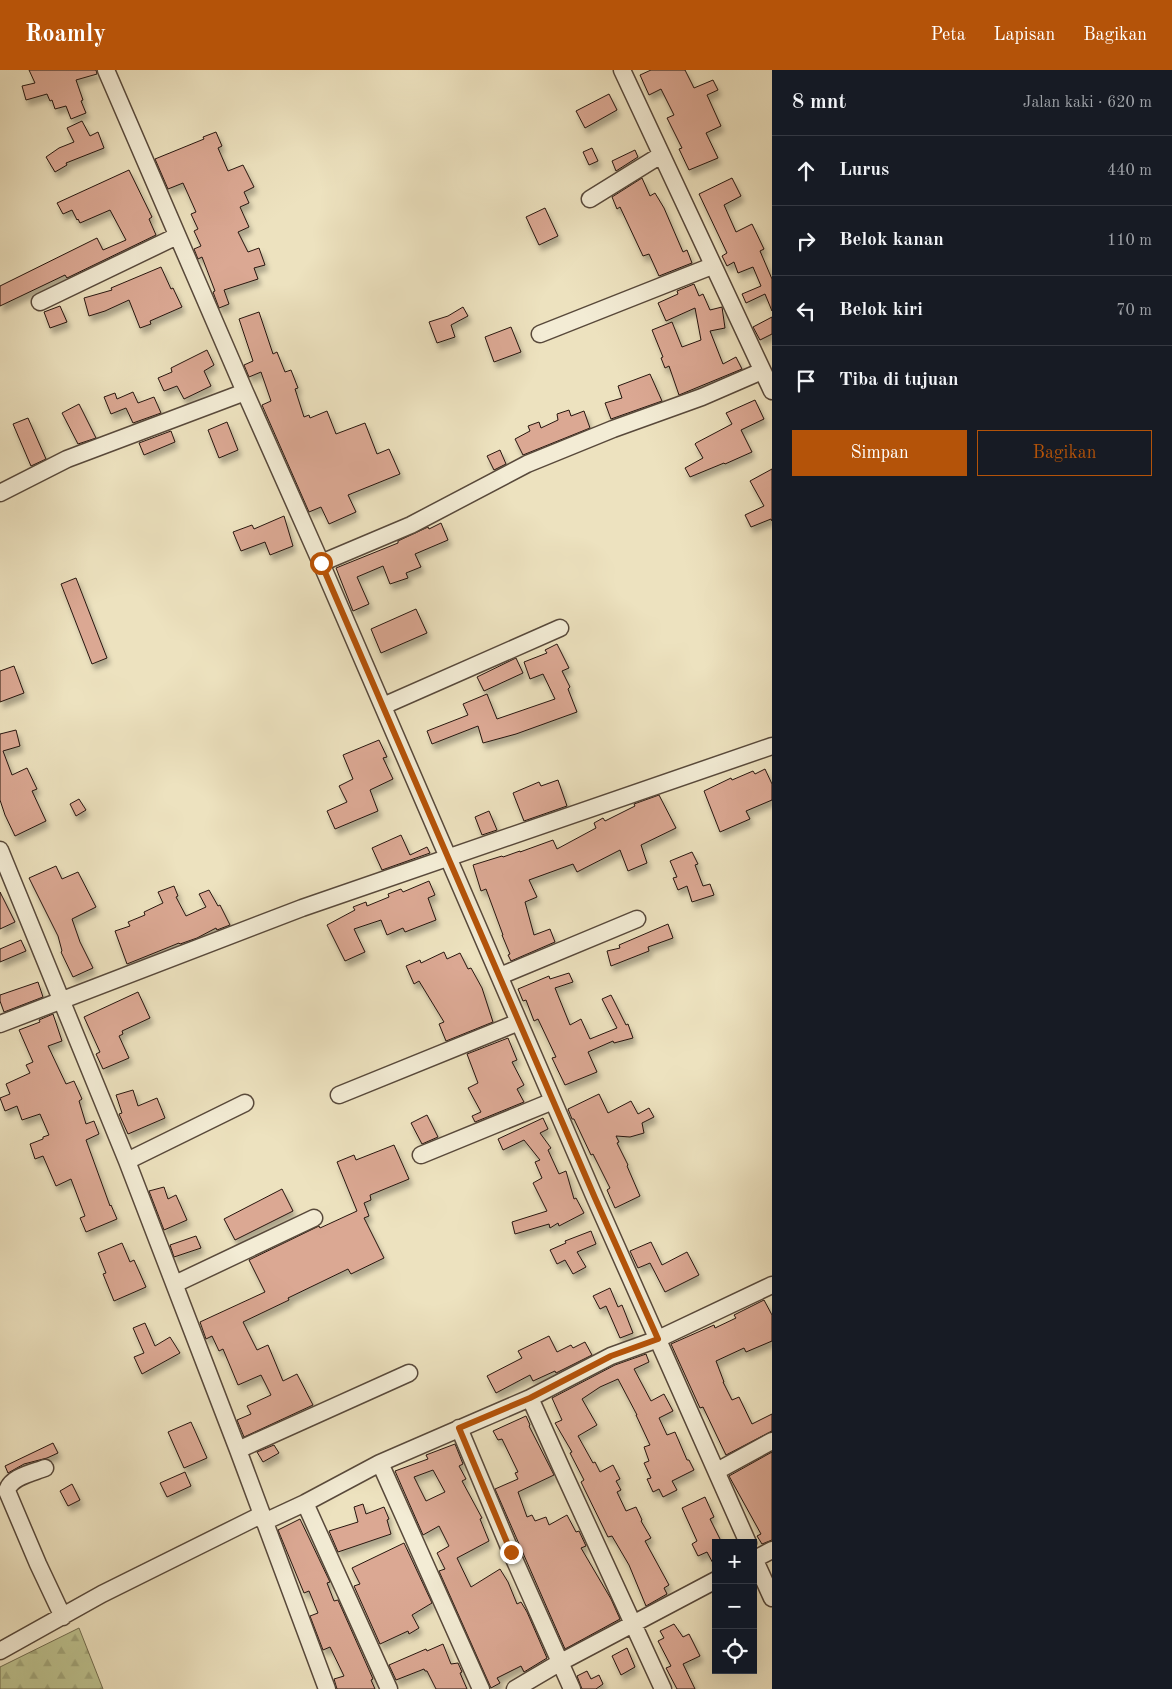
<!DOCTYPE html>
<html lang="id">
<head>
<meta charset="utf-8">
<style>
  :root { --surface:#171b24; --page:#242831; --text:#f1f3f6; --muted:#9ea1a6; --line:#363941; --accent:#b45309 }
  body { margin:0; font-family:"Old Standard TT",serif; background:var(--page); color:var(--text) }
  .controls { position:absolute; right:15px; bottom:15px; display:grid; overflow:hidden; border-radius:0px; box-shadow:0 5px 20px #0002 }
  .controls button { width:45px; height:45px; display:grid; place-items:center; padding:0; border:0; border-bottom:1px solid var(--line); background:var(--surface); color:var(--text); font:25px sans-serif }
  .stop { position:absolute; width:15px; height:15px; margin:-11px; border:4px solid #b45309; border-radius:50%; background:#fff }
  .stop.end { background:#b45309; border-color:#fff; box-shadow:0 1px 5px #0008 }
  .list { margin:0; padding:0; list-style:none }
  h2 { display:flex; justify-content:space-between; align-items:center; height:65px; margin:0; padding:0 20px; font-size:21px }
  h2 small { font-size:16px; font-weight:400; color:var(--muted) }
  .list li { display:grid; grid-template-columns:32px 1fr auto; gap:15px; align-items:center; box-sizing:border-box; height:70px; padding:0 20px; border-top:1px solid var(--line) }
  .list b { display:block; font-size:19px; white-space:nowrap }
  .list em { font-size:16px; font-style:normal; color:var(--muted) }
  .actions { display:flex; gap:10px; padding:15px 20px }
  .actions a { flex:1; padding:11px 0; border:1px solid var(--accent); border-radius:0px; text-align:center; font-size:18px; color:var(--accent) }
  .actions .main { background:var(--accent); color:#fff }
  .icon { flex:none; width:28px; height:28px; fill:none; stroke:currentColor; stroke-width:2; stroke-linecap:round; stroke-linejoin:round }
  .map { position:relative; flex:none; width:772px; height:1619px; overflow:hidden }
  header { display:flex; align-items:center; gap:30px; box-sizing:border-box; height:70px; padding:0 25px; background:var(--accent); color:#fff }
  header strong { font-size:24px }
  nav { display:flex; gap:28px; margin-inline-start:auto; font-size:18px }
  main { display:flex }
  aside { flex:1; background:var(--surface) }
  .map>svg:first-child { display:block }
</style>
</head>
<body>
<header>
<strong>Roamly</strong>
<nav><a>Peta</a><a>Lapisan</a><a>Bagikan</a></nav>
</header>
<main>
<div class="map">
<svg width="772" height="1619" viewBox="0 0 772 1619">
  <defs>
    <pattern id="forest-firs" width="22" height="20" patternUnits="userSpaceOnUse" patternTransform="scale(1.25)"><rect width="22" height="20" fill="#bdc28f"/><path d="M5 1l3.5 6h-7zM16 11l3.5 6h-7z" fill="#a2a67a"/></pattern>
    <filter id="shadow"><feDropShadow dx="3" dy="5.5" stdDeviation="2.5" flood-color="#0004"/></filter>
  </defs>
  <rect width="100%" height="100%" fill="#ede2bf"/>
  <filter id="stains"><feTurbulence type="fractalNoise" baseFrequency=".004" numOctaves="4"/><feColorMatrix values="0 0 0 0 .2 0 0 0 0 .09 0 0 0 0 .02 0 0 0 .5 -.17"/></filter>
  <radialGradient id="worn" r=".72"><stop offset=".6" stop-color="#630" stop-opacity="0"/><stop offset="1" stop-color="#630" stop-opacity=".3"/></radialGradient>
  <!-- forest -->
  <path fill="url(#forest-firs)" stroke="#726c4f" d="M79,1558L103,1619H0V1597Z"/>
  <!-- building -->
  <path fill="#dba893" stroke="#27160f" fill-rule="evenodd" filter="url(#shadow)" d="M29,0H96L97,4L76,10L83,30L81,31L86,43L71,49L66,36L55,39L52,30L50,31L47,24L26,30L22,16L35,13Z
    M651,0H685L694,18L713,10L718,20L707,25L721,56L706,63L718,88L689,100L679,79L682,78L667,48L674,45L661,19L649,25L640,5Z
    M609,24L617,40L585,58L576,41Z
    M82,51L90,66L98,62L104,78L66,93L67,95L55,102L46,87L59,78L74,72L67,58Z
    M216,62L222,76L218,78L228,101L243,95L254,117L244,122L249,133L240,137L249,157L238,162L248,182L259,178L265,195L254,198L258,209L224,220L229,234L219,238L213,222L215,221L202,187L198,189L194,179L201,176L194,161L198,159L191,144L196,142L183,113L168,119L155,89L204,69L203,67Z
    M592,78L598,91L589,95L583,82Z
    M635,80L638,87L616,101L612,91Z
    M129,100L152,147L149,149L156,165L67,208L65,205L0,236V216L97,168L103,180L126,170L110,140L80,153L78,149L77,150L72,140L63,144L57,133Z
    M642,108L650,126L655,123L664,138L683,182L687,180L692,193L659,206L649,184L643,186L620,137L617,139L612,127Z
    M732,108L741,126L724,135L736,162L752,154L764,179L760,181L772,209V241L765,224L746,233L742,224L761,216L753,197L738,203L734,192L727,196L722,186L727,183L699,124Z
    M545,138L558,166L539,175L526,147Z
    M161,197L171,219L173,218L182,237L150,251L151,254L140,258L129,230L105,241L89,246L84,228L112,220L111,218Z
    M694,214L699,226L703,224L710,240L722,237L725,258L710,261L723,294L736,287L742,299L679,325L669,296L665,298L661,288L663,287L652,260L672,252L682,277L701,270L695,238L666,251L658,233L678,224L677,221Z
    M60,236L67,252L50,258L44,242Z
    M463,237L468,246L451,255L455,267L437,273L429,252L448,246Z
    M259,242L273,284L277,282L285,302L291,300L298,318L295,319L304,347L309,345L310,348L327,341L336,364L365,353L377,384L389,379L400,404L348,425L356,442L329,454L321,437L309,442L262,335L271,331L261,302L249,307L244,295L253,291L239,249Z
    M772,247V264L760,270L753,257Z
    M511,257L521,282L494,292L485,267Z
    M207,280L214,295L204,301L211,316L184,329L177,316L164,321L158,308L172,302L171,298Z
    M650,304L662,331L611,349L605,333L622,328L618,316Z
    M133,322L138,333L154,327L161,343L133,353L126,338L111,344L104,327L115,323L117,329Z
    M755,330L764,349L741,360L752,382L725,394L724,393L690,407L685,398L703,388L695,374L696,373L732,354L726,343Z
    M79,334L96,368L78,374L62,343Z
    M569,340L571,346L584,341L590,358L523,385L515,369L530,361L528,356L539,352L541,358L558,350L557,344Z
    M28,348L46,389L31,396L13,354Z
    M227,352L238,380L219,388L208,360Z
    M171,361L175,372L144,385L139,373Z
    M500,380L506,394L494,400L487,386Z
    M772,399V451L771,449L751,457L745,445L764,436L750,411Z
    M284,446L293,476L270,485L265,472L241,481L233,462L252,455L254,459Z
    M441,453L448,470L415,484L421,497L406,503L408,508L390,514L383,496L357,507L369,534L353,541L336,498L398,473V471L428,457L429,459Z
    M76,508L107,588L92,594L61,514Z
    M416,539L427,563L381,583L371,559Z
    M557,574L569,598L562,601L570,617L568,619L577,642L516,664L483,673L478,656L432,674L427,661L468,645L463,634L487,624L497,649L555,629L543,604L530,609L524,592L547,583L545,580Z
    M516,588L523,603L484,621L477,607Z
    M14,596L24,623L0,632V601Z
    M16,660L20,676L3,681L12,705L27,698L37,719L32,721L46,751L15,766L5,745L0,730V664Z
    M379,670L387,687L383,688L393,709L370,720L378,741L335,759L327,741L347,732L339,716L353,709L343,685Z
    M765,699L772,714V730L746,741L750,749L720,762L704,721L731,708L732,710L753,701L755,704Z
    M558,710L567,736L524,751L513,723L539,712L541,716Z
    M659,725L676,758L641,775L647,793L628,801L620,780L577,802L573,794L529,810L537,827L525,832L534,865L550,859L555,872L511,891L508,885L510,884L502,865H503L486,819L481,821L473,795L502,786L503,787L520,781V782L553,770L557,779L596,758L594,753L603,748L605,751L635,736L634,734Z
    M79,729L86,740L76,746L70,734Z
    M489,741L497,760L482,765L475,747Z
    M401,765L410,785L427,777L430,783L382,800L372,778Z
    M692,782L698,794L695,795L703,816L710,814L714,825L692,832L687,816L678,820L673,808L677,807L670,791Z
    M56,796L62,809L78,802L96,837L72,849L80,872L93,898L73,907L61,882L62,881L58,866L29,808Z
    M429,811L435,825L428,828L436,850L405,862L403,858L387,865L381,850L354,859L365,882L345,891L327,855L355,840L353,837L366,832L367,836L389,827L388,824L401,819L403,822Z
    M174,816L178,826L176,827L186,846L206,837L199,824L209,820L218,836L220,835L230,855L217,860L216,858L197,868L180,874L179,873L127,894L115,861L130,856L128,852L145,845L144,842L163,833L158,822Z
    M0,822L15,852L0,859Z
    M668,854L673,868L648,877L649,881L611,896L607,881L620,878L619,875Z
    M21,870L26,881L0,892V879Z
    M444,882L447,889L460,883L468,899L471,898L482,918L493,952L446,971L439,954L444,952L419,911L414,914L406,896L420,890L421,893Z
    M569,903L573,912L555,918L570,955L581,949L590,969L617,958L602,929L611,925L626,955L628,954L633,968L614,973L613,971L588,982L597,1002L565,1015L552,988L556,987L538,949L534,951L526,930L523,931L518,919L549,906L550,909Z
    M38,912L43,927L4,942L0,931V925Z
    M138,922L150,948L122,961L123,964L119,966L129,988L103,999L96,984L100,982L84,947Z
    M53,944L62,971L48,976L66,1014L74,1011L82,1029L79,1031L86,1054L94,1051L99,1064L86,1070L110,1136L111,1135L117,1149L86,1162L80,1148L85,1146L71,1109L56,1116L43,1086L35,1089L30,1074L43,1069V1067L49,1065L40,1044L22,1050L17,1036L5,1041L0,1028L10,1024L6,1014L30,1003L26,995L33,992L19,960L40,952L39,950Z
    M508,968L517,990L512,992L524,1015L517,1019L524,1032L475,1052L472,1046L481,1042L468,1018L478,1013L467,984Z
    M133,1020L138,1036L157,1028L165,1048L128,1064L119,1044L122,1043L116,1025Z
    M599,1024L608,1043L631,1031L638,1044L649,1038L654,1047L642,1053L644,1063L630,1067L616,1066L619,1072L617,1073L628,1095L627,1096L640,1126L615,1138L607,1120L610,1118L593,1084L591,1085L574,1049H572L568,1039Z
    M427,1045L438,1067L422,1074L411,1053Z
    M543,1048L548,1059L540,1063L551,1078L548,1080L559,1104L566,1101L574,1129L576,1128L584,1143L559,1156L558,1153L550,1158L549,1154L515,1164L512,1152L547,1141L533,1113L542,1108L535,1092L540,1090L524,1070L503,1080L498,1069Z
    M394,1075L409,1109L370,1125L371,1130L364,1133L369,1146L364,1148L384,1188L351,1204L348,1199L288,1228L289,1230L243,1252L257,1280L268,1275L283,1311L297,1304L313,1335L244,1367L237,1350L251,1344L247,1336L271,1325L261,1305L238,1315L223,1279L219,1281L212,1266L206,1269L200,1252L265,1222L249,1190L319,1156L320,1158L357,1141L337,1092L354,1085L356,1090Z
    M164,1117L168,1129L176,1125L187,1150L164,1160L149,1121Z
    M282,1119L293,1141L235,1170L224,1149Z
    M591,1161L596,1174L577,1182L586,1197L573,1204L565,1190L557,1194L550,1180L566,1173L565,1171Z
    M196,1166L201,1178L174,1187L170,1175Z
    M651,1172L662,1195L687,1182L699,1205L665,1222L650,1193L638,1198L630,1181Z
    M122,1173L130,1192L134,1190L146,1217L114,1231L103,1204L106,1203L98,1183Z
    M610,1218L618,1237L622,1235L633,1263L620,1268L606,1236L600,1239L593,1226Z
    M764,1230L772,1245V1271L746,1282L744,1278L716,1291L724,1312H723L732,1330L739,1327L752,1354L772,1344V1361L726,1385L703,1337L700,1338L671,1274L714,1255L715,1258L736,1248L734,1245Z
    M145,1253L155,1276L170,1267L180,1283L142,1304L134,1287L144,1283L133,1258Z
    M549,1266L557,1282L571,1275L573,1278L585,1272L592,1285L556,1303L555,1301L533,1311L530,1305L496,1323L487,1306L522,1288L518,1281Z
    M646,1284L649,1292L634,1299L651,1331L664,1324L673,1341L659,1348L667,1365L675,1362L687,1390H689L694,1400L672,1411L677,1420L663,1427L659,1419L653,1422L647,1409L651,1408L644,1393L649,1391L644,1377L650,1375L636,1345H637L618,1309L600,1317L582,1329L597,1355L578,1366L593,1393L595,1392L600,1402L613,1395L620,1409L616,1411L621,1420L617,1422L626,1441L636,1437L642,1450L641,1451L651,1468L645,1471L669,1515L664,1518L667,1524L646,1536L629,1495L612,1466L608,1467L581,1412L584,1410L570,1383L572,1382L555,1353L562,1350L552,1328L615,1295Z
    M526,1346L530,1355L529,1356L554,1405L518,1422L527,1447L532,1445L535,1451L546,1447L549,1455L567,1445L576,1462L579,1461L586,1476L581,1478L611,1529L620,1549L565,1579L495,1419L518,1409L515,1403L518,1402L502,1369L498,1370L493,1361Z
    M191,1352L207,1388L184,1398L168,1362Z
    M53,1373L58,1383L47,1388L24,1394L8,1403L5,1396Z
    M455,1374L463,1394L459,1396L466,1409L462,1411L482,1448L480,1449L489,1471L457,1488L471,1517L500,1499L508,1512L517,1534L521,1532L527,1542L547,1588L524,1602L521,1596L497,1608L500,1613L491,1618L439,1501L445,1499L437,1483L449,1476L439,1456L423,1465L395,1401L428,1389L426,1385ZM433,1400L445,1422L426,1431L414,1407Z
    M274,1375L279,1383L263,1392L257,1382Z
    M772,1382V1470L762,1474L757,1466L761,1464L729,1406Z
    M185,1402L191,1416L167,1427L160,1413Z
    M72,1414L80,1430L68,1436L60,1421Z
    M705,1427L714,1447L710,1449L722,1473H716V1499L707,1482L698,1486L692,1474L697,1471L682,1438Z
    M363,1434L366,1444L384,1437L389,1449L387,1450L391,1464L338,1482L329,1461L358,1452L354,1437Z
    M300,1449L330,1512L327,1513L334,1531L338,1530L373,1609L371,1610L375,1619H337L334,1609L344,1606L330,1577L323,1580L310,1546L318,1543L309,1521L304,1523L278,1460Z
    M404,1473L432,1533L412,1545L419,1558L409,1564L408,1561L380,1574L354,1516L360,1514L352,1498Z
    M674,1554L683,1567L689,1564L700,1586L683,1594L695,1619H677L666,1598L671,1596L658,1571L664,1568L660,1561Z
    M443,1574L451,1594L458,1593L462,1602L460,1603L467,1619H436L427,1601H425L424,1599L396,1610L389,1595L426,1579L427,1581Z
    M627,1578L635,1597L621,1605L612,1586Z
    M587,1601L591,1609L599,1605L603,1614L596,1619H582L577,1606Z"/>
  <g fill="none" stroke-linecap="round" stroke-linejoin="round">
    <!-- minor casing -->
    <g stroke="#58493b" stroke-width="19">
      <path id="minor" d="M106,0L245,322L321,493L595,1128L748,1473
        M622,0L772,321
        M590,129L661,85
        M40,232L177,166
        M540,264L712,196
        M0,423L67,389L245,322
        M321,493L411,455L527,394L613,359L702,327L762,301
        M383,636L560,558
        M0,780L127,1091L238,1380L327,1619
        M500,906L637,849
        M0,954L302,838L772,676
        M339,1025L519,952
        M421,1085L553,1031
        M127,1091L245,1033
        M175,1214L314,1148
        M459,1358L511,1482L572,1619
        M238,1380L409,1303
        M380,1393L481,1619
        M45,1398C32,1403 10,1407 7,1421L38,1494L63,1547
        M717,1401L772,1371
        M305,1433L389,1619
        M264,1452L305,1433L380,1393L530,1328
        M753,1486L772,1528
        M753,1490L772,1480
        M0,1581L102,1524L261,1445
        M515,1619L559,1593L716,1510
        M663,1619L565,1406L530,1328L611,1286L658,1269L772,1215"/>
    </g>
    <!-- minor -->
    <use href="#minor" stroke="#f3ecd5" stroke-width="16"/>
  </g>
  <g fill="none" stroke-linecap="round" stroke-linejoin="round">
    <!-- route -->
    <path stroke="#b45309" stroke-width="6" d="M321,493L595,1128L658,1269L611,1286L530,1328L459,1358L511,1482"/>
  </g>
  <rect width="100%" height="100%" filter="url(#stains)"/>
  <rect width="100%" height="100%" fill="url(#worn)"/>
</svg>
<div class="controls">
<button>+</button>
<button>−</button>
<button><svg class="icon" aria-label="locate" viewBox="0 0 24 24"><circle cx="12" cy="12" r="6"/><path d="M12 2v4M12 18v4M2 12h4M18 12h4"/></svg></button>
</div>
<div class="stop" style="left:321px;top:493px"></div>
<div class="stop end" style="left:511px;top:1482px"></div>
</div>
<aside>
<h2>8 mnt<small>Jalan kaki · 620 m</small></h2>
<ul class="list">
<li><svg class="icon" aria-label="ahead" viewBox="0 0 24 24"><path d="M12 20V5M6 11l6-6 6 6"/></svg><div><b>Lurus</b></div><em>440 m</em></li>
<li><svg class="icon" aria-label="right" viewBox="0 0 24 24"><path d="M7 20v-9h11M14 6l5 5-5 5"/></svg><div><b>Belok kanan</b></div><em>110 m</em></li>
<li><svg class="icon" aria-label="left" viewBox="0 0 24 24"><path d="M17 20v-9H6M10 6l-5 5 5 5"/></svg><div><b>Belok kiri</b></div><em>70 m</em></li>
<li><svg class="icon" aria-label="arrive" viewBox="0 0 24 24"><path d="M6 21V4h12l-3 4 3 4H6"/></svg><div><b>Tiba di tujuan</b></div></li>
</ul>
<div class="actions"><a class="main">Simpan</a><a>Bagikan</a></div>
</aside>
</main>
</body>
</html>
